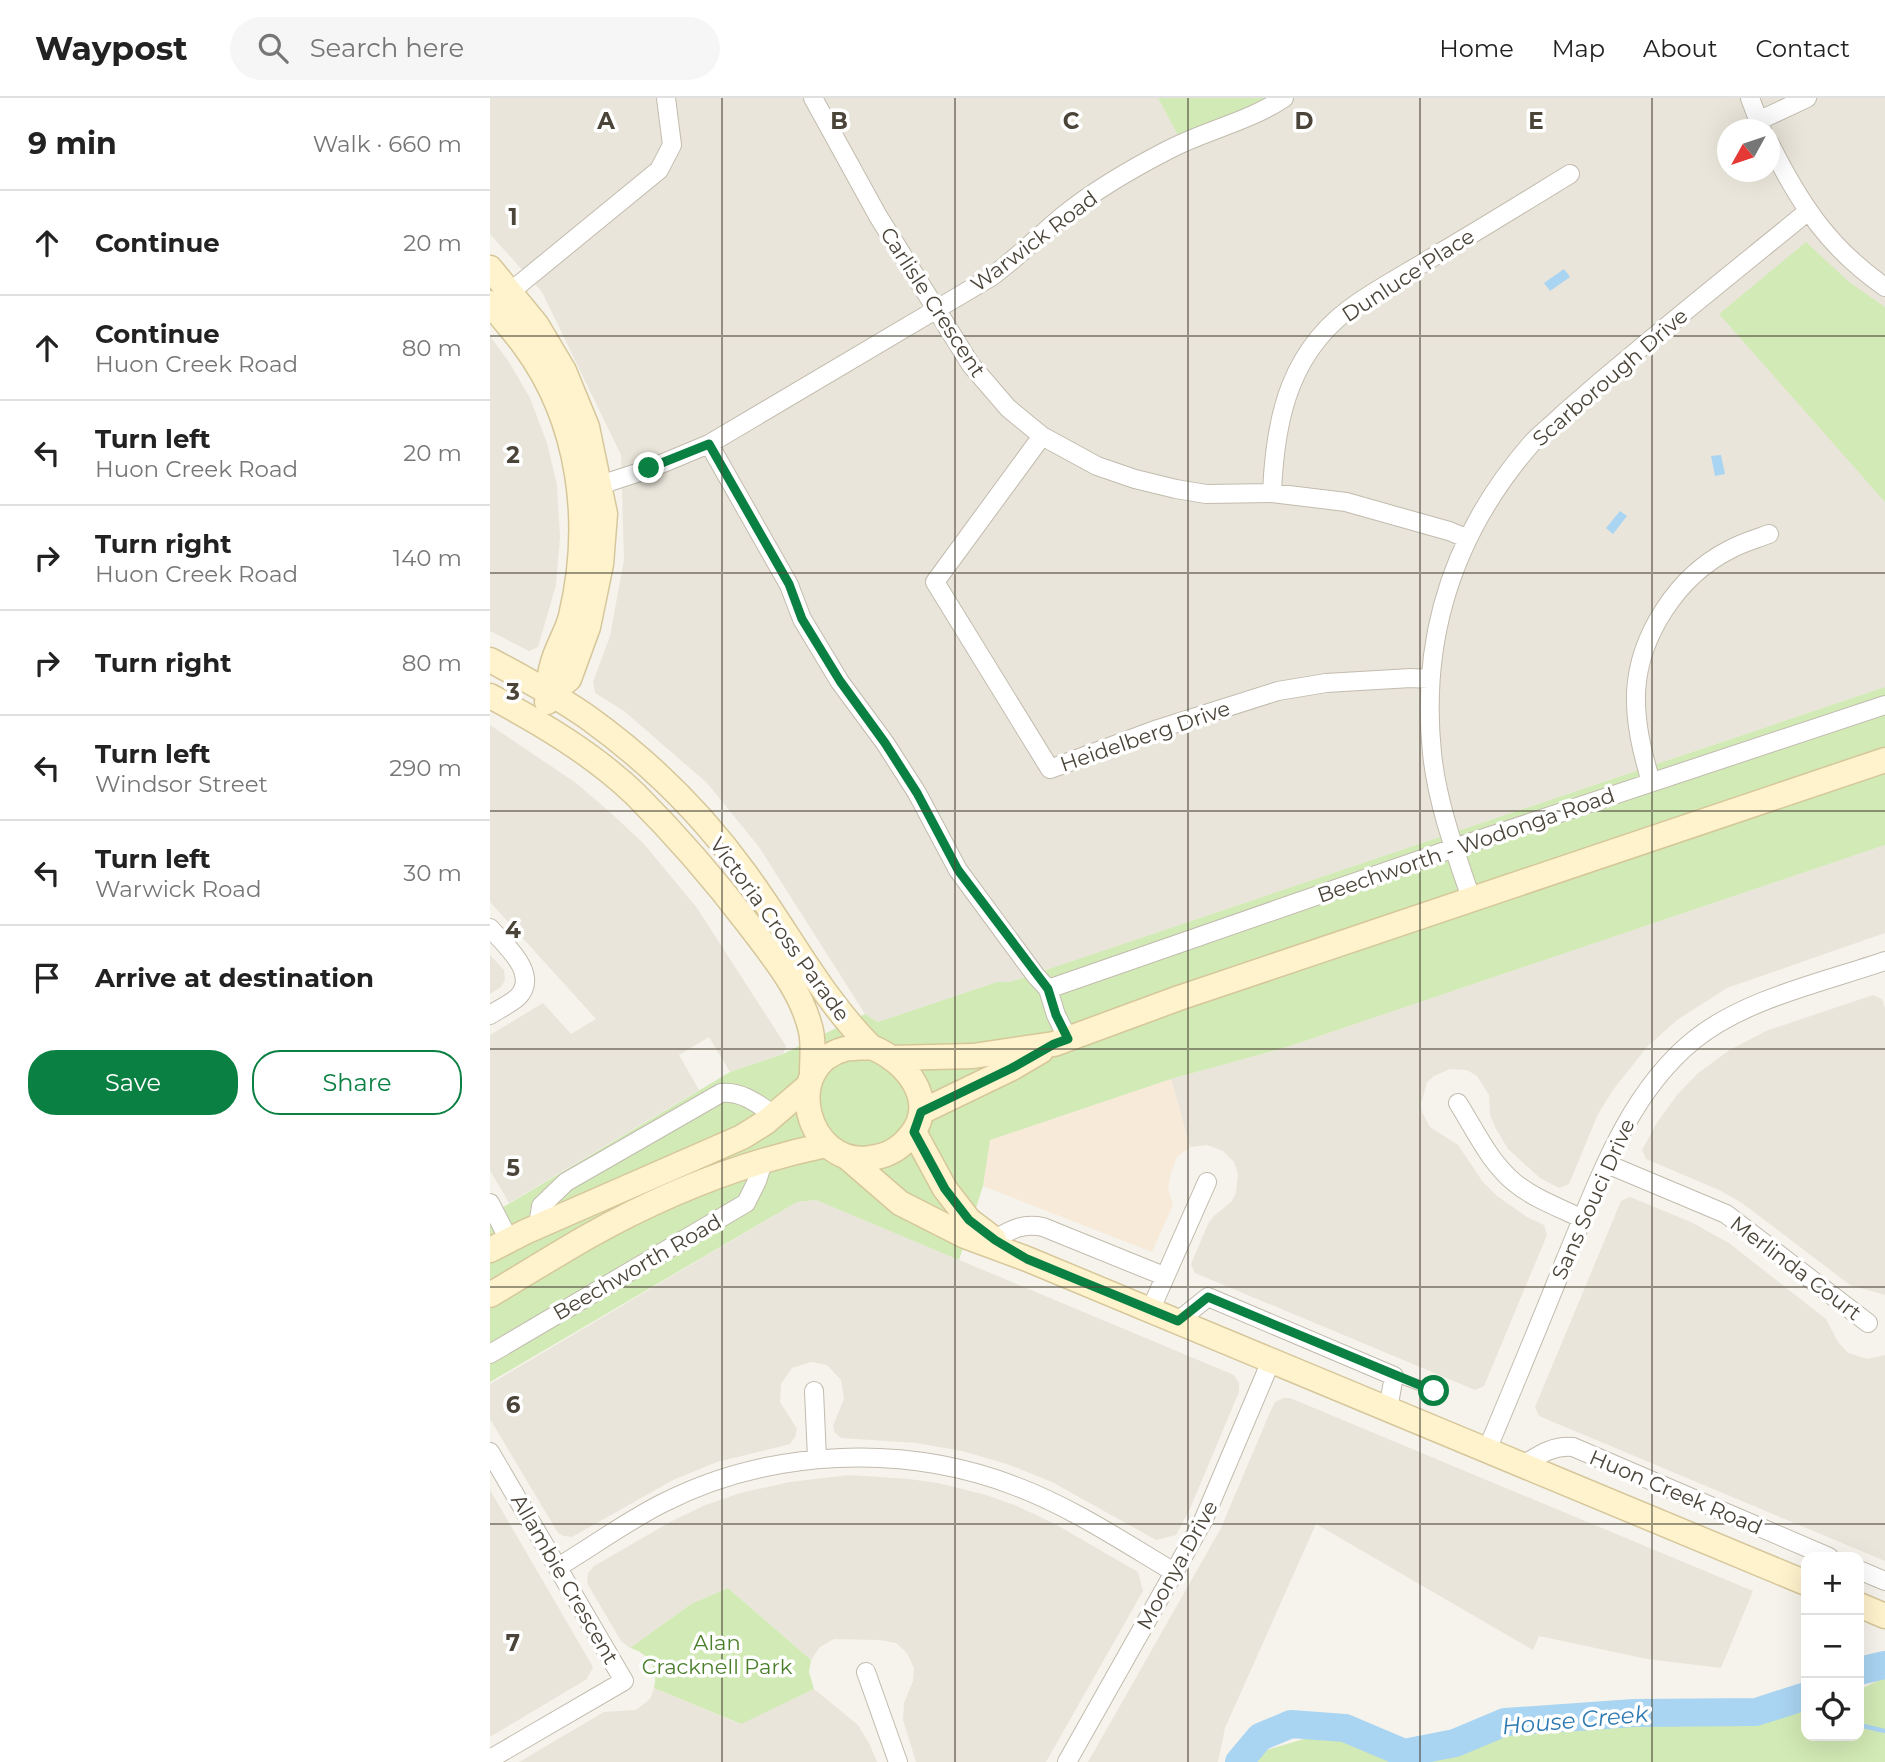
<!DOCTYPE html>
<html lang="en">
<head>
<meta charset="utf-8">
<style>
  :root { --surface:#fff; --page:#f6f6f6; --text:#222; --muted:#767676; --line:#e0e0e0; --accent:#0b8043 }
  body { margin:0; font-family:Montserrat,sans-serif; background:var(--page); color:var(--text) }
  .controls { position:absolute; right:21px; bottom:21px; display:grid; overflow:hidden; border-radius:14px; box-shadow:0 7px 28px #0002 }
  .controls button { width:63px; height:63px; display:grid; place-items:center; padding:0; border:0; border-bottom:2px solid var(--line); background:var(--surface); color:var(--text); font:35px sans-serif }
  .compass { position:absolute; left:1227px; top:21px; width:63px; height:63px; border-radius:50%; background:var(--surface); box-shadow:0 7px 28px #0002; rotate:230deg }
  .stop { position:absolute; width:21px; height:21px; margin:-16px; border:5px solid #0b8043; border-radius:50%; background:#fff }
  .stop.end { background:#0b8043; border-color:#fff; box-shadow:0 2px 7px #0008 }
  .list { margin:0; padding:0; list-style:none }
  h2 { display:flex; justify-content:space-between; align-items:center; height:91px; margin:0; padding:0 28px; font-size:30px }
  h2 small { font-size:23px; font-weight:400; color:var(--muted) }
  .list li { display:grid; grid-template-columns:46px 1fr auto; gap:21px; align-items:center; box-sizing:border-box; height:105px; padding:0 28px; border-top:2px solid var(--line) }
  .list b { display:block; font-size:26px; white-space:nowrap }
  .list p { margin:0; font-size:23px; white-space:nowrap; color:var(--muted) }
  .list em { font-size:23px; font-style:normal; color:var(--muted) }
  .actions { display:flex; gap:14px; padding:21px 28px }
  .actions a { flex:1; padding:16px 0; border:2px solid var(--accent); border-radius:28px; text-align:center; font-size:24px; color:var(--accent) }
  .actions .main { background:var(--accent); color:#fff }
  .icon { flex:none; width:38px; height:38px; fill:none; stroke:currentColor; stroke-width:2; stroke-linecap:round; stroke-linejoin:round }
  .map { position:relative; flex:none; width:1395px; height:1664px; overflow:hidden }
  header { display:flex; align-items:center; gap:42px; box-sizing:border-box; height:98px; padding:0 35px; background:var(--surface); border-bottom:2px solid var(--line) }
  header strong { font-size:33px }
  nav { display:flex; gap:38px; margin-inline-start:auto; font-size:24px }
  .search { width:490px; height:63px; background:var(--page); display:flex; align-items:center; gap:18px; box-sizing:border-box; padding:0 24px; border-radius:38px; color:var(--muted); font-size:26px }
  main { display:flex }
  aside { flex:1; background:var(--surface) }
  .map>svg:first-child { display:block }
</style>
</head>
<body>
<header>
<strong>Waypost</strong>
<div class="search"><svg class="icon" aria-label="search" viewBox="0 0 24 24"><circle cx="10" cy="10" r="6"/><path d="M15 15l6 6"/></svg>Search here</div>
<nav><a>Home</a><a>Map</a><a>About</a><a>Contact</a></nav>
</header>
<main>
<aside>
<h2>9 min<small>Walk · 660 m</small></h2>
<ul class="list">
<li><svg class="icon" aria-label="ahead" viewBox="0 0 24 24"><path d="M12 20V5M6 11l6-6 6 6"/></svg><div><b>Continue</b></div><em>20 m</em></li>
<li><svg class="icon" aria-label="ahead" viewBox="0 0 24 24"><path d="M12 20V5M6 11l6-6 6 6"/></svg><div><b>Continue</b><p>Huon Creek Road</p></div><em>80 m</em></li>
<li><svg class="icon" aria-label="left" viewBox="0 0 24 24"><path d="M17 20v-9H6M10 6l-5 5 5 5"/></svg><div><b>Turn left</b><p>Huon Creek Road</p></div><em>20 m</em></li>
<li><svg class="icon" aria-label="right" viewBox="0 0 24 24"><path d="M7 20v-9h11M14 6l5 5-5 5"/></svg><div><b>Turn right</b><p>Huon Creek Road</p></div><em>140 m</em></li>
<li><svg class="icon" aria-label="right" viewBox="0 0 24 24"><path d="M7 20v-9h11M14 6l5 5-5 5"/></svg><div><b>Turn right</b></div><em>80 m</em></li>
<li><svg class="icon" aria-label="left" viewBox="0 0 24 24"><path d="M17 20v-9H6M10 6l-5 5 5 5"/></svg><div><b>Turn left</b><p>Windsor Street</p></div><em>290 m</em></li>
<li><svg class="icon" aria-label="left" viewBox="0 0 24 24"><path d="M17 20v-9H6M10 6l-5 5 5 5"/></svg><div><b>Turn left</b><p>Warwick Road</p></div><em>30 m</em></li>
<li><svg class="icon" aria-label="arrive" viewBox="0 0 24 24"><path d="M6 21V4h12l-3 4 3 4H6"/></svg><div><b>Arrive at destination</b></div></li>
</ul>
<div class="actions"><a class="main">Save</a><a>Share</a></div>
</aside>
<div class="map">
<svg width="1395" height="1664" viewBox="0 0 1395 1664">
  <rect width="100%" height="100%" fill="#f6f3ec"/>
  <!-- residential -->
  <path fill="#eae5da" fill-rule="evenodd" d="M0,0H668L698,54L788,0H1395V589L520,884H507L388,924L375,916L269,749L217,685L134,613L105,595L103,584L120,538L134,462L131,357L52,194L0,136ZM1238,32H1280V74H1238Z
    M0,238L19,264L40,300L57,345L67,387L70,439L66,487L48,549L39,553L0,533Z
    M0,627L86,685L121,715L154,746L207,810L296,948L293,956L240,974L219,939L189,957L209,992L19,1105L0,1072V937L53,905L81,936L106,921L0,804Z
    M1395,747V835L1237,890L1187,922L1157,949L1123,992L1108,1016L1079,1086L1069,1090L1050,1080L1018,1051L1006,1031L1000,1017L999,997L987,978L977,972L960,971L944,978L937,984L931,1006L932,1014L940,1029L968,1047L993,1084L1007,1098L1037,1119L1054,1127L1057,1137L994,1288L985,1292L705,1175L701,1166L718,1126L724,1118L741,1104L746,1095L748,1076L744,1064L733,1053L717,1047L700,1049L681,981L797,949Z
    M0,857L14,872L15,882L11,889L0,896Z
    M1383,897L1392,901L1395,910V1197L1360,1187L1252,1105L1229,1092L1156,1061L1152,1052L1166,1026L1187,997L1207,976L1238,953L1276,933Z
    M1140,1099L1201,1124L1239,1145L1336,1221L1348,1244L1358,1255L1378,1261L1395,1257V1463L1049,1318L1045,1309L1131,1103Z
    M326,1102L744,1277L749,1285V1294L699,1413L686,1437L666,1442L562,1384L517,1366L472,1353L426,1345L351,1340L345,1335L343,1328L354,1301L351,1282L337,1267L321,1264L302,1270L291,1286L290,1304L307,1331L305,1339L300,1346L227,1364L183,1382L82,1439L74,1438L68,1435L0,1321V1286L307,1104Z
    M794,1300H800L1263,1493L1231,1570L1157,1561L1049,1538L1043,1552L826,1426L735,1630L728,1664H598L731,1430L780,1314L785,1304Z
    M359,1377L419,1381L448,1385L496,1397L527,1408L565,1426L648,1474L653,1493L556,1664H426L413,1622L414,1605L423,1583L424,1570L417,1555L406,1545L389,1542L344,1541L330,1549L321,1562L238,1490L201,1506L140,1550L131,1543L97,1485L98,1475L104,1468L182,1423L213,1408L250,1395L300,1384Z
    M0,1392L103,1569L97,1581L0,1639Z
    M164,1590L250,1626L324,1591L368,1627L379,1645L387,1664H29L114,1614L146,1612L160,1601Z"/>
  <!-- commercial -->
  <path fill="#f7ead8" d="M681,981L700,1049L687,1059L681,1074L678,1090L683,1107L662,1154L493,1088L499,1042Z"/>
  <!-- green -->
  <path fill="#d2eab5" d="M668,0H788L697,54Z
    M1316,144L1359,184L1395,209V404L1229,216Z
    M1395,589V747L797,949L681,981L500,1042L493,1088L469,1162L326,1102L307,1104L0,1284V1117L240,974L293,956L375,916L388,924L507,884H520Z
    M238,1490L321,1562L319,1574L324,1591L251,1626L164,1590C169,1571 159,1555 140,1550L201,1506Z
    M1395,1579V1664H756L760,1658L780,1651L838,1634L917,1646L1031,1629L1107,1622L1180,1625L1316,1613V1638H1369V1592Z"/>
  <!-- water -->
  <path fill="#a9d4f2" d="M1074,171L1080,179L1060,193L1054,185Z
    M1231,357L1235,376L1225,378L1221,358Z
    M1130,413L1137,418L1123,436L1116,430Z"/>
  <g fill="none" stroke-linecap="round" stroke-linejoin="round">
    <!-- stream -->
    <path stroke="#a9d4f2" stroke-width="4.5" d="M1301,1603L1316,1613
      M1369,1627L1395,1633"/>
    <!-- river -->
    <path stroke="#a9d4f2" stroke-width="28" d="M1369,1573L1395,1567
      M749,1664L770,1639L801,1626L855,1630L914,1655L965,1645L1015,1624L1144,1615L1266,1614L1316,1598"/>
    <!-- lane casing -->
    <g stroke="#c2bbae" stroke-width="11">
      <path id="lane" d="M904,1278L944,1293"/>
    </g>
    <!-- street casing -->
    <g stroke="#c2bbae" stroke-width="20">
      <path id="street" d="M323,0L388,118L481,267L518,310L552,338L607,368L645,381L686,391L716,396L782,395L856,404L959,433L976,440
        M1260,0L1272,32
        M1268,23L1317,0
        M1280,46C1310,106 1339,150 1395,189
        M20,194L169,72L182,47L176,0
        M552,338L445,484L560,671L668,631L788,593L836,585L921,580L939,581
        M219,346L299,487L312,521L350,584L395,645L427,695L468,772L546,878L558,891L566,917L578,941
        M110,387L159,371L219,346L501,179C527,160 549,138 574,117C605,92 643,70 678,52C716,32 758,24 794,0
        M782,395C785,317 801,249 869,204C891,189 915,176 938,162C986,134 1033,105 1080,76
        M1161,684C1152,654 1145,625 1146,594C1149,537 1188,478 1239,452C1251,445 1266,441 1279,436
        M982,803C966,756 947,705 942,655C930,537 964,435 1041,346C1050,336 1062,327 1072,317C1098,294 1125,271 1153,248C1207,203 1262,159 1317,114
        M0,830C15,847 50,876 28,899C20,906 9,911 0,917
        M558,891L964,750L1395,607
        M968,1005C985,1032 1000,1065 1025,1085C1045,1101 1070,1110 1093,1121
        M1117,1066L1236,1116L1378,1225
        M0,1105L19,1142
        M48,1128L51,1108L76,1084L231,995C252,993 268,1006 284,1017
        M505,1141C522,1131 533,1125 553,1129L674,1178
        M660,1213L717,1084
        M688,1223L718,1199L904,1278L898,1311
        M0,1256L256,1105L267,1083L273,1064
        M324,1293L327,1360
        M997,1352C1023,1290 1049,1228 1074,1165C1107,1087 1136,997 1204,942C1254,901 1334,884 1395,863
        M0,1354L134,1583L0,1661
        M1033,1367C1049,1357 1063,1347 1083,1349L1339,1459
        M68,1469C103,1448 137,1423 173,1405C279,1351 413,1345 525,1388C581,1409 632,1443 684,1474
        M1369,1472L1395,1483
        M376,1574L408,1664
        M577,1664L713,1423L781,1263"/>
    </g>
    <!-- secondary casing -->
    <g stroke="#d6c79b" stroke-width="27">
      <path id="secondary" d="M0,170L46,226L74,273L97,329L115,416L111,466L98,529L79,581L60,596
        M0,205C11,219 23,232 34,247C91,324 103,426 81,518C77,535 66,550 62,568C58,579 61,592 57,604
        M0,562C34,580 69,599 100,621C158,663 212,716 254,774C297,832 330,898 381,949
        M0,598C51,625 103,656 145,696C186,737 225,782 260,828C284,860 312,893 321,933C324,947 322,962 322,976
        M381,949C415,962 449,1002 421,1037C410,1051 398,1058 380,1060C317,1070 290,968 355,951C363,949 373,950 381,949Z
        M401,960L483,958L564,946L689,900L1395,662
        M431,1014L522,970L551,953
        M424,1034L455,1091L479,1122L504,1141
        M358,1060L410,1105L475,1138L537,1161L1316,1485
        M0,1152L35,1134L252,1039L276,1024L318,988
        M0,1197C32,1178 64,1158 97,1139C170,1098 253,1064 336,1047
        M1369,1507L1395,1518"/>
    </g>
    <!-- lane -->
    <use href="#lane" stroke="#fff" stroke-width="9"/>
    <!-- street -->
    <use href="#street" stroke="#fff" stroke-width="18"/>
    <!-- secondary -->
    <use href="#secondary" stroke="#fff3cd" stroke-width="24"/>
  </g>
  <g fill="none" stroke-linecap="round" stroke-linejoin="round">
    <!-- route -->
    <path stroke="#0b8043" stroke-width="9" d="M159,370L219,346L299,486L312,521L350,583L395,645L427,695L468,772L558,891L566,917L578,941L564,946L522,970L431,1014L424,1034L455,1091L479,1122L505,1142L537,1161L688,1223L718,1199L944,1293"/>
  </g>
  <!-- grid -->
  <path fill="none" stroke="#4b4439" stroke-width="2" stroke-opacity="0.55" d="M232,0V1664M465,0V1664M698,0V1664M930,0V1664M1162,0V1664M0,238H1395M0,475H1395M0,713H1395M0,951H1395M0,1189H1395M0,1426H1395"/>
  <g text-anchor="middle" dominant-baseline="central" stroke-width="7" stroke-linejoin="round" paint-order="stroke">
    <!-- street labels -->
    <g font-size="21" fill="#4b4439" stroke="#fff">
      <text transform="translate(544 143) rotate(-37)">Warwick Road</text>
      <text transform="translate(918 177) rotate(-33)">Dunluce Place</text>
      <text transform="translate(443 204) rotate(57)">Carlisle Crescent</text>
      <text transform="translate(1120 279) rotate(-41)">Scarborough Drive</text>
      <text transform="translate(655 638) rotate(-19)">Heidelberg Drive</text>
      <text transform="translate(976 747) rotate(-19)">Beechworth - Wodonga Road</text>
      <text transform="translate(290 831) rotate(54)">Victoria Cross Parade</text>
      <text transform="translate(1103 1101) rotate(-66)">Sans Souci Drive</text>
      <text transform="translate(147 1169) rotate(-30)">Beechworth Road</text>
      <text transform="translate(1306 1170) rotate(37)">Merlinda Court</text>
      <text transform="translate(1186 1394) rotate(23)">Huon Creek Road</text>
      <text transform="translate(687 1467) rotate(-61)">Moonya Drive</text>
      <text transform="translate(75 1481) rotate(60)">Allambie Crescent</text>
    </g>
    <!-- park labels -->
    <g font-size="21" fill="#4a7f2a" stroke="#fff">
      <text x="227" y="1544">Alan<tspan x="227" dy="24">Cracknell Park</tspan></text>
    </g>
    <!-- water labels -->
    <g font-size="23" font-style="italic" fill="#2e7ab2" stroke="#fff">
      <text transform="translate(1085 1622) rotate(-5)">House Creek</text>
    </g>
  </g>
  <g font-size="23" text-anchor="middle" font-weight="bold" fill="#4b4439" stroke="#fff" stroke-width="7" stroke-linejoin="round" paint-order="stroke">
    <text x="116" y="31">A</text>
    <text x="349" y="31">B</text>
    <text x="581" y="31">C</text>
    <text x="814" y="31">D</text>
    <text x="1046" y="31">E</text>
    <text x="23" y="127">1</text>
    <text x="23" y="365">2</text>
    <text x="23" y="602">3</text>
    <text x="23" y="840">4</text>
    <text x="23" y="1078">5</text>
    <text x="23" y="1315">6</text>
    <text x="23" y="1553">7</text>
  </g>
</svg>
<div class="controls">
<button>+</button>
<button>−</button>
<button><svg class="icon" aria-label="locate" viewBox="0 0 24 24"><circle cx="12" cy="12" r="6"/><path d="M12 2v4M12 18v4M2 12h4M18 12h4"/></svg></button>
</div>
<svg class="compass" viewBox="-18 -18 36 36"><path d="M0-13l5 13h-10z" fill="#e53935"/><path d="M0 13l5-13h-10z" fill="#767676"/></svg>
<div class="stop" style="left:944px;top:1293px"></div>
<div class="stop end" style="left:159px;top:370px"></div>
</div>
</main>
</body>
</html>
